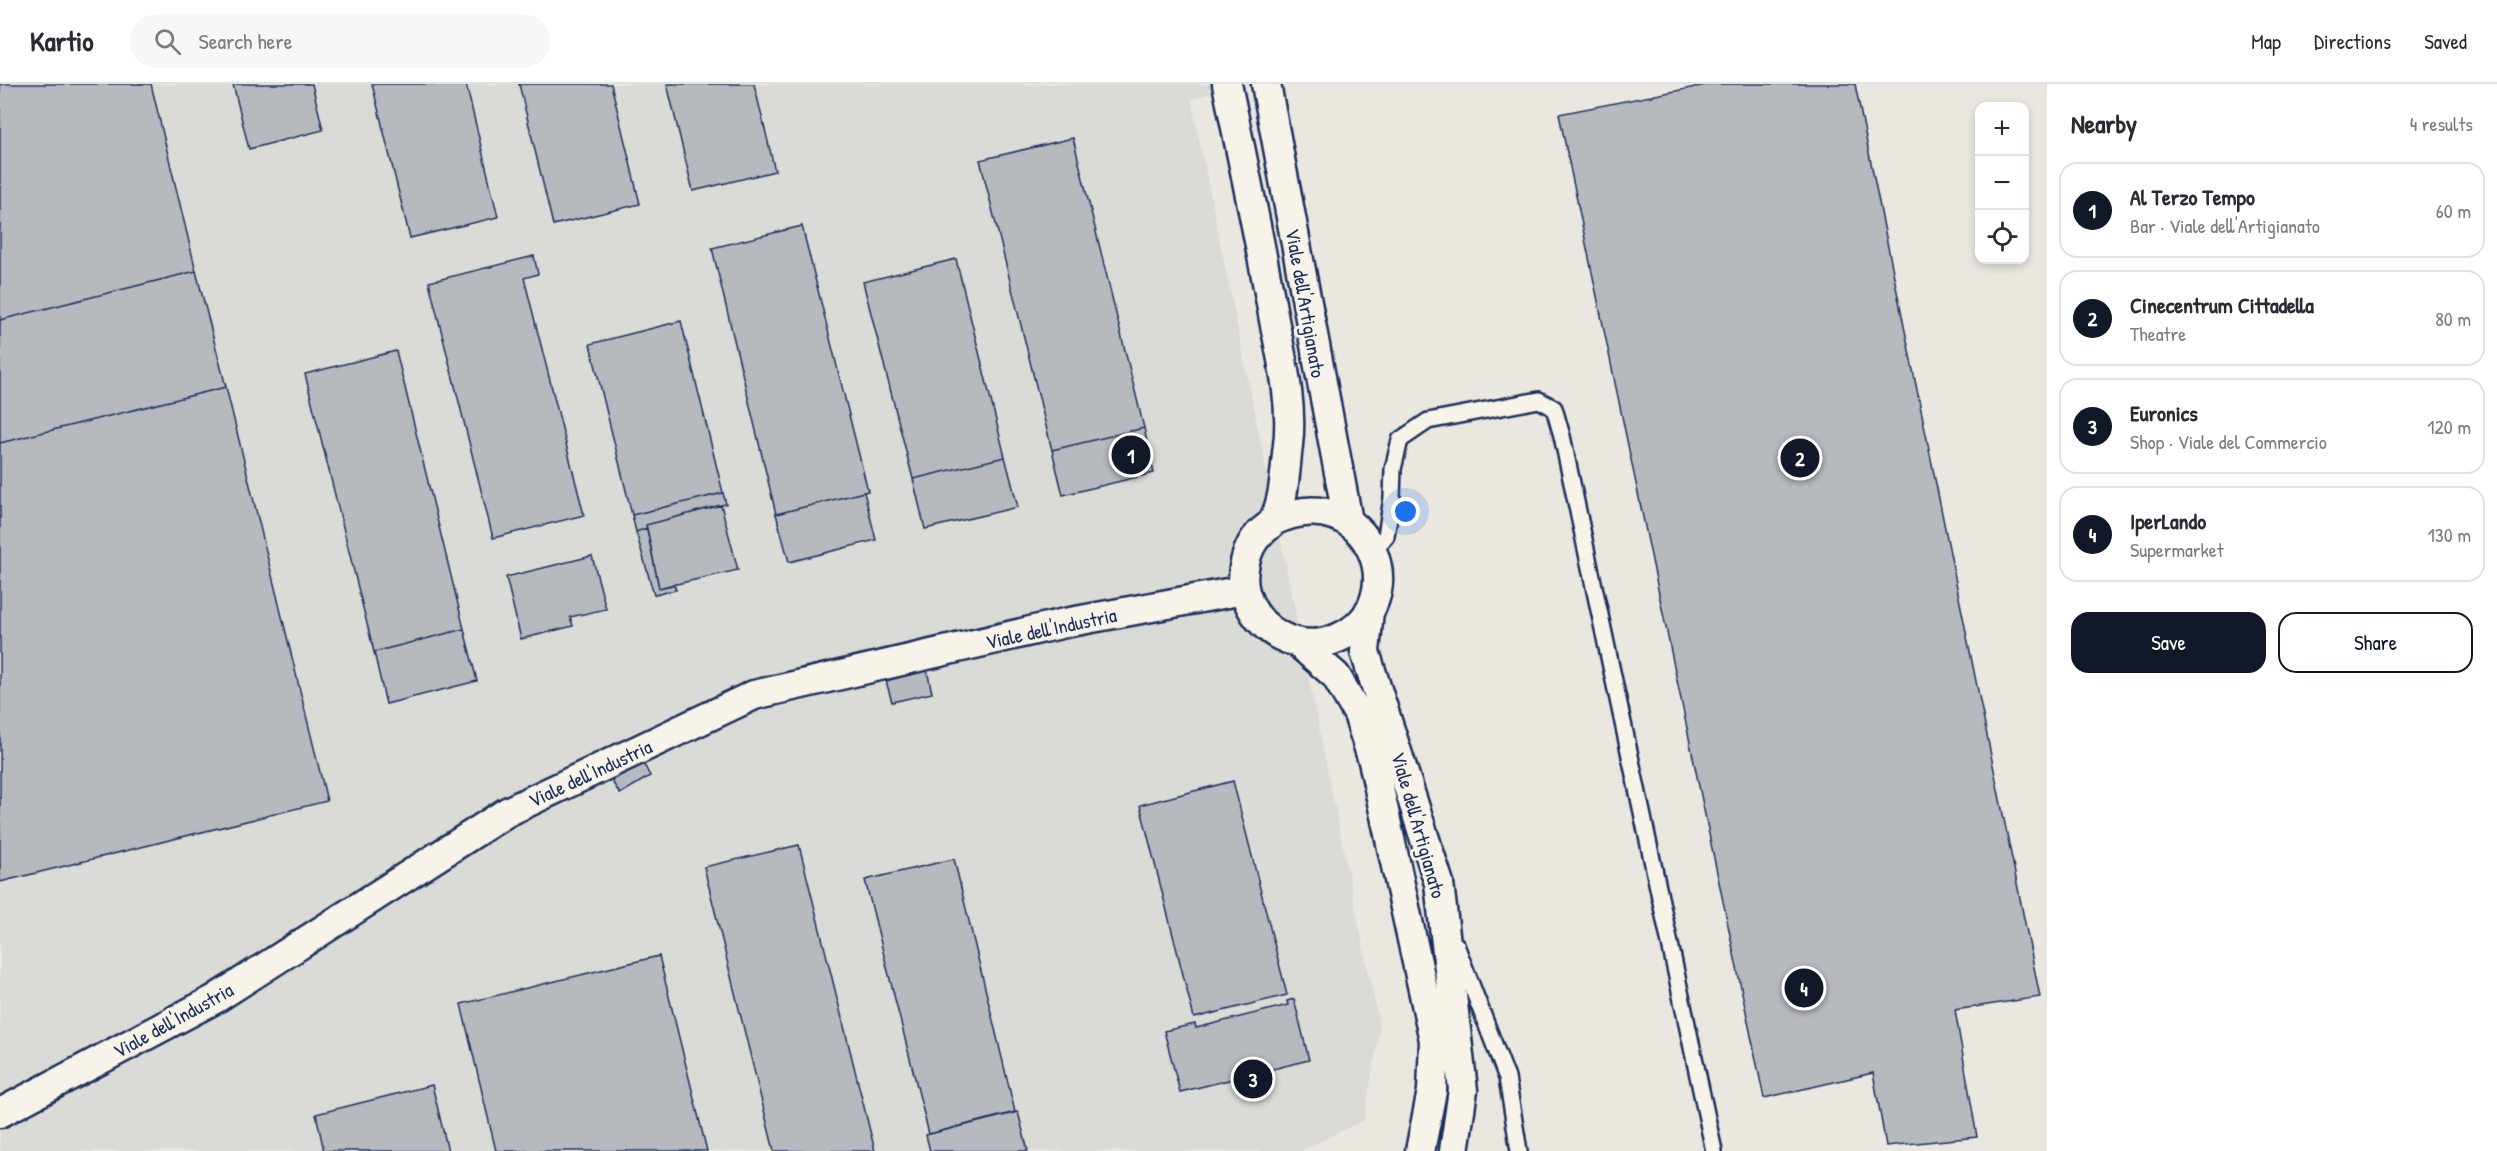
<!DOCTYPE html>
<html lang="en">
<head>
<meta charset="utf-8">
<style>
  :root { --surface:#fff; --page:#f7f7f7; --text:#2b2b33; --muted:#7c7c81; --line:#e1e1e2; --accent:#111827 }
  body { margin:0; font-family:"Patrick Hand",sans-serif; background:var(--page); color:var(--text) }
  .controls { position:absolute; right:18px; top:18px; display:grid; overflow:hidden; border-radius:12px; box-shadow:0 3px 9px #0003 }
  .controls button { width:54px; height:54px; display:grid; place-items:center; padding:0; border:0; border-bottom:2px solid var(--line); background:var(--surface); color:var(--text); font:30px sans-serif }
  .you { position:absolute; left:1406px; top:428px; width:21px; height:21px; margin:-15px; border:4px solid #fff; border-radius:50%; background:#1a73e8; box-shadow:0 0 0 9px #1a73e833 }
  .badge { display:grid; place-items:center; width:39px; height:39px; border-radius:50%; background:var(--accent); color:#fff; font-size:20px; font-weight:700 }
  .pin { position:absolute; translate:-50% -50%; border:3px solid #fff; box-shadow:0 2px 6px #0006 }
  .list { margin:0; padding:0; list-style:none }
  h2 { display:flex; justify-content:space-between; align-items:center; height:78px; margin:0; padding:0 24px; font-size:26px }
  h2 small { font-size:20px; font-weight:400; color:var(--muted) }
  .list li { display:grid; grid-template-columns:39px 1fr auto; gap:18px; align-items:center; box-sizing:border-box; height:96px; margin:0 12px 12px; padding:0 12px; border:2px solid var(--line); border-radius:18px }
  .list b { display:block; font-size:22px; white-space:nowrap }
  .list p { margin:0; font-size:20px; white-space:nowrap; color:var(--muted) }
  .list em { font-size:20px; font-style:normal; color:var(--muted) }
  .actions { display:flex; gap:12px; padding:18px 24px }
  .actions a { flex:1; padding:14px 0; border:2px solid var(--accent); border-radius:18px; text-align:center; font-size:21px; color:var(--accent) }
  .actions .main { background:var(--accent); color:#fff }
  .icon { flex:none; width:33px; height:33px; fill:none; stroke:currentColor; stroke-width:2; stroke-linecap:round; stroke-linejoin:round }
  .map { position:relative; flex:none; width:2047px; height:1067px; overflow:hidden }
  header { display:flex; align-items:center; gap:36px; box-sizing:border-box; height:84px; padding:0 30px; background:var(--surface); border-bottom:2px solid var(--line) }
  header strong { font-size:28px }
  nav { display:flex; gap:33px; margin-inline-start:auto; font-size:21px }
  .search { width:420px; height:54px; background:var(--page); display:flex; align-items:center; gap:15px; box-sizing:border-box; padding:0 21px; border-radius:33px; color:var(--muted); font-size:22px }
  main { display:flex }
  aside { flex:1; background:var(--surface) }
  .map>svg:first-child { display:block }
</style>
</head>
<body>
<header>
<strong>Kartio</strong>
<div class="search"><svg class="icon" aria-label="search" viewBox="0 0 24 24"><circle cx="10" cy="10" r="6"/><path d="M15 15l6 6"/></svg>Search here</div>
<nav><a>Map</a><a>Directions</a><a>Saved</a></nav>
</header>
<main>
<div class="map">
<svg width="2047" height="1067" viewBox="0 0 2047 1067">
  <rect width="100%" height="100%" fill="#eae7e0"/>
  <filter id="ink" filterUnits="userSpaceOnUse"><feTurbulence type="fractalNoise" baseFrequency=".0167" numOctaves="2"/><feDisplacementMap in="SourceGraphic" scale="12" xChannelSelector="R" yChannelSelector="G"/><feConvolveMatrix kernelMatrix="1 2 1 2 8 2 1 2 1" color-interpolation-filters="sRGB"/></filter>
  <g filter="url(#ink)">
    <!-- built -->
    <path fill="#dadad6" d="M0,0H1246L1191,15L1380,945L1364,1036L1301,1067H0Z"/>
    <!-- building -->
    <path fill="#b6babf" stroke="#1b2f5e" stroke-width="1.5" d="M0,0H151L196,187L0,236Z
      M233,0H312L323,46L249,65Z
      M372,0H466L498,133L410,154Z
      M519,0H611L640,120L553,141Z
      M667,0H754L775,87L693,107Z
      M1711,0H1855L2040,913L1955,926L1977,1053L1886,1062L1873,989L1764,1014L1559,30Z
      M1073,54L1144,344L1052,366L980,76Z
      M802,142L868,407L776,430L712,164Z
      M534,172L538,190L524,194L584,431L493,454L429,198Z
      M956,175L1005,373L913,395L863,198Z
      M196,187L226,303L0,359V236Z
      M681,237L723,409L632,431L590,260Z
      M396,267L464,545L374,568L305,290Z
      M226,303L327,717L0,798V359Z
      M1144,344L1154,389L1063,411L1052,366Z
      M1005,373L1018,423L925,445L913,395Z
      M864,408L876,456L789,478L776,430Z
      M723,409L726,420L646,441L647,444L636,448L632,431Z
      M721,421L738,486L659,504L646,441Z
      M647,444L659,504L674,500L676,506L654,511L636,448Z
      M592,472L606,525L570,533L573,542L521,555L506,493Z
      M464,545L477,597L386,620L374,568Z
      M927,586L932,609L892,618L886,597Z
      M642,677L650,692L620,710L611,696Z
      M1233,697L1287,911L1194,934L1140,721Z
      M799,761L875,1067H774L704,783Z
      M954,775L1015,1028L929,1050L865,796Z
      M659,872L707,1067H496L461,920Z
      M1294,915L1309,976L1180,1008L1164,947L1195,940L1196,944L1288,921L1287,917Z
      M432,1001L448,1067H324L316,1030Z
      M1018,1028L1028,1067H930L926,1051Z"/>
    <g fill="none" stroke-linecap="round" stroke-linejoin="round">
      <!-- service casing -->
      <g stroke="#1b2f5e" stroke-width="20">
        <path id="service" d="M1373,467L1386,452L1392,414L1393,385L1400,356L1428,337L1539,316L1554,324L1562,352L1714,1067
          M1456,861L1507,994L1519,1067"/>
      </g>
      <!-- minor casing -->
      <g stroke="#1b2f5e" stroke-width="33">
        <path id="minor" d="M1227,0C1243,78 1260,157 1274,236C1282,276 1293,320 1288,361C1285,384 1285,417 1273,437C1270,442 1264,445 1260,449C1246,463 1240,489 1245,508C1256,548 1299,571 1338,554C1417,520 1370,392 1273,437
          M1266,0L1348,437
          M1369,527L1365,568L1439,799L1463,1006L1454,1067
          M1297,558L1336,592L1358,630L1373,677L1434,956L1432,1007L1420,1067
          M0,1029L215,915L507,728L754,611L1065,539L1244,506"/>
      </g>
      <!-- service -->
      <use href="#service" stroke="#f7f3e8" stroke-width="15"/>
      <!-- minor -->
      <use href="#minor" stroke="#f7f3e8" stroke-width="28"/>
    </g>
  </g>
  <g text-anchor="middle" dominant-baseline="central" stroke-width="6" stroke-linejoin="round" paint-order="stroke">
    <!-- street labels -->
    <g font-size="20" fill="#1b2f5e" stroke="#f7f3e8">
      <text transform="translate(1306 219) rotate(80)">Viale dell'Artigianato</text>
      <text transform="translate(1051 544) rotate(-12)">Viale dell'Industria</text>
      <text transform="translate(590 689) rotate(-25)">Viale dell'Industria</text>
      <text transform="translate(1419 741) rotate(74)">Viale dell'Artigianato</text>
      <text transform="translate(173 936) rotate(-29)">Viale dell'Industria</text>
    </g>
  </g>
</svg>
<div class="controls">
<button>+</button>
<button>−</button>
<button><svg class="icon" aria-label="locate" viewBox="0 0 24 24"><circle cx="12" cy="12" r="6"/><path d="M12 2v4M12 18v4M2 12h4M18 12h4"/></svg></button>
</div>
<div class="you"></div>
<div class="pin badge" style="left:1131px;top:371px">1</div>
<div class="pin badge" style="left:1800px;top:374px">2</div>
<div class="pin badge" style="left:1253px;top:995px">3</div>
<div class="pin badge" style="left:1804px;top:904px">4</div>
</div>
<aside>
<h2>Nearby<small>4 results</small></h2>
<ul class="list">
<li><span class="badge">1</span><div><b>Al Terzo Tempo</b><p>Bar · Viale dell'Artigianato</p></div><em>60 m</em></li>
<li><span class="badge">2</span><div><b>Cinecentrum Cittadella</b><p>Theatre</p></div><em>80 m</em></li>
<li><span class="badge">3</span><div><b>Euronics</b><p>Shop · Viale del Commercio</p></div><em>120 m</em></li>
<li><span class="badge">4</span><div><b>IperLando</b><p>Supermarket</p></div><em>130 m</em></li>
</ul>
<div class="actions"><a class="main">Save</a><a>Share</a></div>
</aside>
</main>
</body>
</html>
